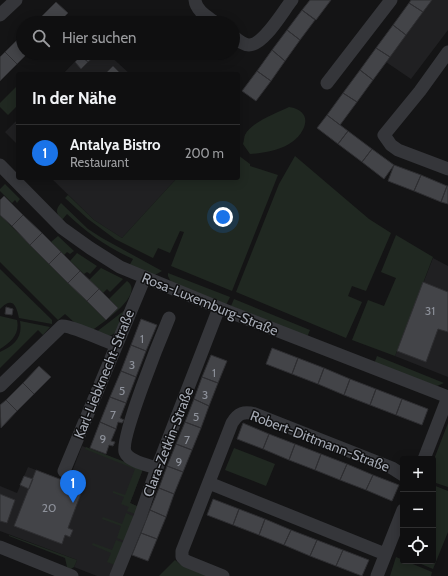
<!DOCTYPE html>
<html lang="de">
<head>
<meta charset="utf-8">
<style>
  :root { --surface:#0f0f10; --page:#1d1d1e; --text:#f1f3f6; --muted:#9b9c9f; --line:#2f2f30; --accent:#1a73e8 }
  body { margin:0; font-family:Cabin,sans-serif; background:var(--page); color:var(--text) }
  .controls { position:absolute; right:12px; bottom:12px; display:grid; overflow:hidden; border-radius:4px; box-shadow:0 2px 10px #0003 }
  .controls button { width:36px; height:36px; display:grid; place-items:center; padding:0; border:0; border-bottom:1px solid var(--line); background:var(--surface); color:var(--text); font:20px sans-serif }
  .you { position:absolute; left:223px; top:217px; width:14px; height:14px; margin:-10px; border:3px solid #fff; border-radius:50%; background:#1a73e8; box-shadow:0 0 0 6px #1a73e833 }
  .badge { display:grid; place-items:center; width:26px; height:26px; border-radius:50%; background:var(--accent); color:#fff; font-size:13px; font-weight:700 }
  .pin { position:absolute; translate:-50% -33px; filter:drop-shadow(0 1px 2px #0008) }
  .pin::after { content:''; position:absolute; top:21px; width:14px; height:12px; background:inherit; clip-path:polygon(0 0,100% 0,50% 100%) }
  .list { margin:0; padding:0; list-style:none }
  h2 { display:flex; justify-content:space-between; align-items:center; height:52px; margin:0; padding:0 16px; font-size:17px }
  h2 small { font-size:13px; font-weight:400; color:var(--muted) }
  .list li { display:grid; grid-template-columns:26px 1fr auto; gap:12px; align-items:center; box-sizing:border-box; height:56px; padding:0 16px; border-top:1px solid var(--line) }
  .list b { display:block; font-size:15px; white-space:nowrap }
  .list p { margin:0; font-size:13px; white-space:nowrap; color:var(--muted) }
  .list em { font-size:13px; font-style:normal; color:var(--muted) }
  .icon { flex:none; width:22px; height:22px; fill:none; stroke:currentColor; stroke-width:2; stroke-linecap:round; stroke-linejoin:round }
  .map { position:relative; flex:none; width:448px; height:576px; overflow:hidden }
  .search { position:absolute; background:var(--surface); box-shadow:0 2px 10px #0003; left:16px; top:16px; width:224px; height:44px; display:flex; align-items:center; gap:10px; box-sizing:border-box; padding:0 14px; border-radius:22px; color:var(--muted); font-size:15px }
  .panel { position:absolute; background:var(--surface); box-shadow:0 2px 10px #0003; left:16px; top:72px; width:224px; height:108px; border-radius:4px }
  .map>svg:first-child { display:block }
</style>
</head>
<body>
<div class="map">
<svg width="448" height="576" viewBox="0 0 448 576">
  <rect width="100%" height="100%" fill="#141415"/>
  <!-- built -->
  <path fill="#202022" d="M432,0H448V30L411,79L386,62L390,57L376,48L393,25L406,35Z
    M83,53H107L130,74H63Z
    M18,119V145L5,132Z
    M51,178H177L122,238L94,220Z
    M433,258L448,266V377L395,356Z
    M82,446L143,469L130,503L139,507L110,576H97L74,567L77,560L0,531V486L17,493L28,467L68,482Z"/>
  <!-- green -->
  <path fill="#202821" d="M18,85V105L8,115L0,107V103Z
    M289,107C315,111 306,134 289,144C277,151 263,153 250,154L243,144C244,141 244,137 245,135C251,122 277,113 289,107Z
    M238,155L250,164V166L278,175L232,291L171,266L184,232L180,231L170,253L158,248L153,258L115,239L88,219L65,198L68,195L94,220L122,238L177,178H238Z
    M295,156L369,219L391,233L366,291L352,286L348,296L362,302L346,338L236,292L279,184Z
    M5,184L20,199L17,203L15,200L12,203L0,191V189Z
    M61,203L88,229L102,238L162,271L153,276L129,266L133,259C108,248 87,233 67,214L62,220C56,213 55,210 61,203Z
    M0,215L106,320L118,308L109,299L127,281C146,294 101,324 91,331L75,323L65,314L58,320L0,262Z
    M396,235L433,257L395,356L352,340L368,300L384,306L396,278L381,272Z
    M58,236L74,251L70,254L67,252L64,255L51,242Z
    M77,253L97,266L90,274L87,272L84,274L70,261Z
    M101,268L123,279L110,292L107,289L103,293L89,280Z
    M0,269L52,320V324L19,318C16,304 12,297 0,309Z
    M168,273L230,297L226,305L171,282L168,276Z
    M234,299L310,330L307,337L231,306Z
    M125,310C122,317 118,336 108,336C104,336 99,334 95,333Z
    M0,316L17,320C20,334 11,342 0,349Z
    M20,321L50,327L43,335L38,330L0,368V352C14,345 23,338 20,321Z
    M377,356L444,383L437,386L374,364Z
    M448,423V487L433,482V462Z
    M86,447L143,469L130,503L139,507L136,514L127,511L129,507L121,504L124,497L113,493V491L125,495L135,469L85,449Z
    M234,448L275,464L266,486L225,470Z
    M433,485L448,491V532L433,569L414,561H433Z
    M126,513L135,517L125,541L117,538L121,526L102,519L103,517L122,524Z
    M9,535L77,560L74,567L71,569L67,567L65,558L9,536Z
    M116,540L124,543L115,565L107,562L111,553L92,545L93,543L112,550Z
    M396,557L432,572L431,576H390Z
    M175,560L180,564L210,576H159Z"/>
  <!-- building -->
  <path fill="#434448" stroke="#2e2e31" d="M310,0H331L316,20L302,10Z
    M411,0H432L423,12L409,3Z
    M56,2L68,13L58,23H43L39,19Z
    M409,3L423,12L406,35L393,25Z
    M302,10L315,20L300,40L287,30Z
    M393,25L406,35L390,57L376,48Z
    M287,30L300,40L285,61L272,50Z
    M22,35L23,53H28L17,64L5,52Z
    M376,48L390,57L373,80L360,70Z
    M272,50L285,61L271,81L257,71Z
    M5,52L17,64L0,81V57Z
    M84,53H92L95,56L88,62L81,56Z
    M81,56L88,62L81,69L75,62Z
    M113,66L121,74H105Z
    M360,70L373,80L357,102L343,93Z
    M257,71L271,81L256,101L242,91Z
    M343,93L357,102L340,125L327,115Z
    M327,115L348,131L338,144L317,128Z
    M348,131L372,149L362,162L338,144Z
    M372,149L394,165L384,179L362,162Z
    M394,165L421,175L414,191L388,181Z
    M421,175L447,186L441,202L414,191Z
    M447,186H448V204L441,202Z
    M4,196L23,215L12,226L0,215V200Z
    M23,215L42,233L30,245L12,226Z
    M42,233L61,252L49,264L30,245Z
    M61,252L80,271L68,283L49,264Z
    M80,271L99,289L87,301L68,283Z
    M423,282L448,292V332L438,329L426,362L397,351Z
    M99,289L118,308L106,320L87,301Z
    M6,307L13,309L12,315L5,314Z
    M141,319L157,325L146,351L131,345Z
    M131,345L146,351L136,377L121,371Z
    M272,348L298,358L292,374L266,364Z
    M211,355L227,361L218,383L202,377Z
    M298,358L324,368L318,384L292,374Z
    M39,366L51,377L34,394L23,383Z
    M324,368L350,379L344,395L318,384Z
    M121,371L136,377L126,403L110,397Z
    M202,377L218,383L209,406L194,399Z
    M350,379L376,389L370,405L344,395Z
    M23,383L34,394L17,411L6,400Z
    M376,389L402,399L396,415L370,405Z
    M110,397L126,403L120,418L124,420L122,423L118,422L116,429L100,422Z
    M194,399L209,406L201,428L185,422Z
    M402,399L428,409L422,425L396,415Z
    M6,400L17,411L1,428L0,405Z
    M100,422L116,429L111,441L115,442L113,446L109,445L106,454L90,448Z
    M185,422L201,428L192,450L176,444Z
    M243,423L269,434L263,449L237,439Z
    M269,434L295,444L289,460L263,449Z
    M176,444L192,450L183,472L167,466Z
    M295,444L321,454L315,470L289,460Z
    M321,454L347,464L340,480L315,470Z
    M347,464L373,475L366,490L340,480Z
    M167,466L183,472L174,494L159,488Z
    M36,470L83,488L68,528L73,530L70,537L65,535L62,544L14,526Z
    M373,475L399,485L392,501L366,490Z
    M24,476L33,479L29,489L20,485Z
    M159,488L174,494L166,517L150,510Z
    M0,494L15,500L7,523L0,521Z
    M213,499L239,509L233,525L207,515Z
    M239,509L265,519L259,535L233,525Z
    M150,510L166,517L157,539L141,533Z
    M265,519L291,530L284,545L259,535Z
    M291,530L317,540L310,556L284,545Z
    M141,533L157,539L148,561L132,555Z
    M317,540L343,550L336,566L310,556Z
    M343,550L369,560L362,576L336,566Z"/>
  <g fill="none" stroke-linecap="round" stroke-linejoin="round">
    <!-- minor -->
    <path stroke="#35363a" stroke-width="13" d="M195,0C196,11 208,17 216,23
      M0,15L16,0
      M233,36C238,40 243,45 249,45C264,45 283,11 292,0
      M448,52L420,91L384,135L391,145L398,150L448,169
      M327,83L391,0
      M0,165L62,228L90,248L120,267L227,311L448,397
      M0,386L62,326C70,325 105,341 116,345
      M424,459L448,397
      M157,468C148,465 129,462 125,452C120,438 161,337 169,318
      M64,471L145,277
      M209,483L385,554
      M0,547L72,576
      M116,576L140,517L157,468L219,308
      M223,576L186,561L182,557V551L232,423C238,413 244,411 255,414L392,468L403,475
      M377,576L403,510"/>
  </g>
  <g text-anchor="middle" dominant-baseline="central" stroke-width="3" stroke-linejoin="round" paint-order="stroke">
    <!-- number labels -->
    <g font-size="12" fill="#8d919a">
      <text x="430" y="310">31</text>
      <text x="142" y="338">1</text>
      <text x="132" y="364">3</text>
      <text x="214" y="372">1</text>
      <text x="122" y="390">5</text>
      <text x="205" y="394">3</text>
      <text x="113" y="414">7</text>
      <text x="196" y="416">5</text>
      <text x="103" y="438">9</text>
      <text x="187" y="439">7</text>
      <text x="179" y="461">9</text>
      <text x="49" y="507">20</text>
    </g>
    <!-- street labels -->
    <g font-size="14" fill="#a6abb5" stroke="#0f0f10">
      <text transform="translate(210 304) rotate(22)">Rosa-Luxemburg-Straße</text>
      <text transform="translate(104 374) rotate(-68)">Karl-Liebknecht-Straße</text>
      <text transform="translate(320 441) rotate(21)">Robert-Dittmann-Straße</text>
      <text transform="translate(168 442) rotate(-69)">Clara-Zetkin-Straße</text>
    </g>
  </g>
</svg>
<div class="controls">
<button>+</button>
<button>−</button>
<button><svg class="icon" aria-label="locate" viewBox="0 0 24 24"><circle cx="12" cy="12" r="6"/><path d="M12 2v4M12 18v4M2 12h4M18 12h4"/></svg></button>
</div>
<div class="you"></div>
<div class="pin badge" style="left:73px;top:503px">1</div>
<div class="search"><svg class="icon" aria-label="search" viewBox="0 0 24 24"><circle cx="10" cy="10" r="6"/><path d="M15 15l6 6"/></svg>Hier suchen</div>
<section class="panel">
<h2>In der Nähe<small></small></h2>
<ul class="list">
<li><span class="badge">1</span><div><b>Antalya Bistro</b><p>Restaurant</p></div><em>200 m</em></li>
</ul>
</section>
</div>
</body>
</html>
